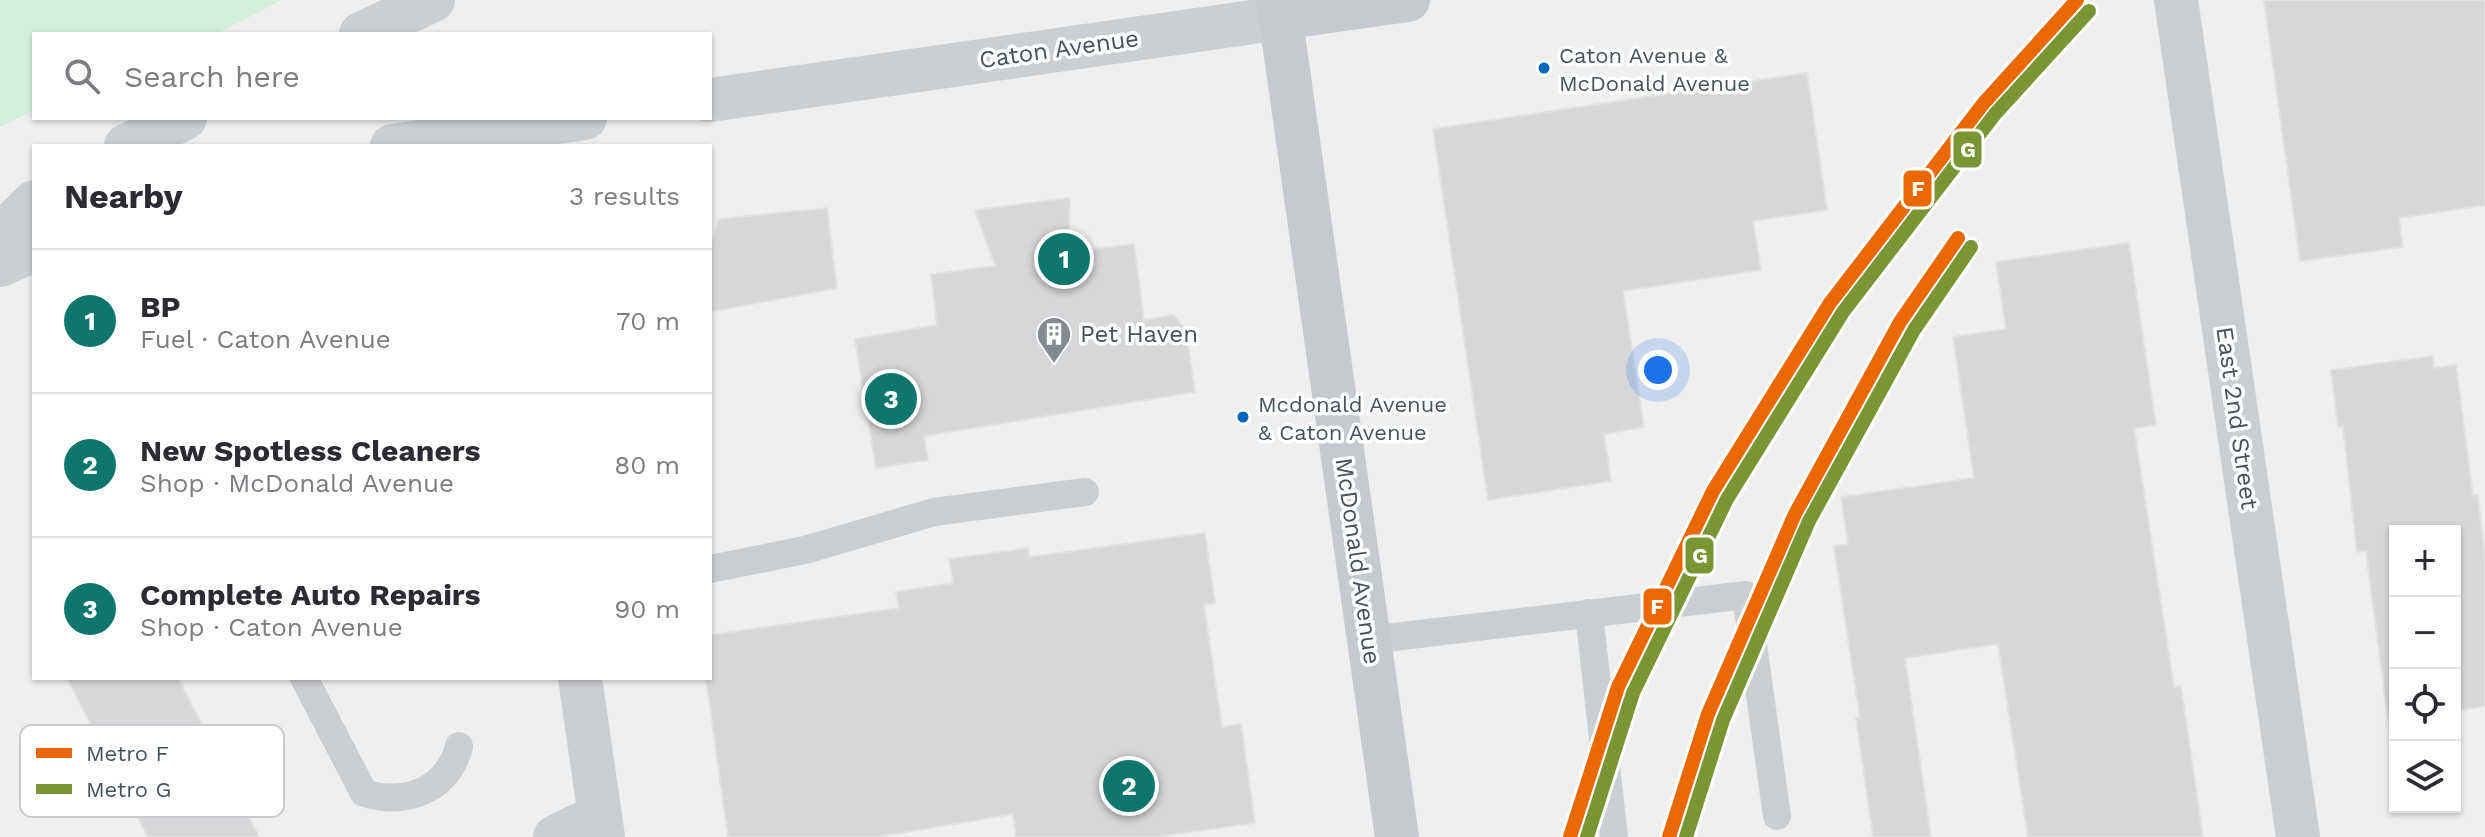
<!DOCTYPE html>
<html lang="en">
<head>
<meta charset="utf-8">
<style>
  :root { --surface:#fff; --page:#f7f7f7; --text:#2b2b33; --muted:#7c7c81; --line:#e1e1e2; --accent:#0f766e }
  body { margin:0; font-family:"Work Sans",sans-serif; background:var(--page); color:var(--text) }
  .controls { position:absolute; right:24px; bottom:24px; display:grid; overflow:hidden; border-radius:0px; box-shadow:0 2px 6px #0004 }
  .controls button { width:72px; height:72px; display:grid; place-items:center; padding:0; border:0; border-bottom:2px solid var(--line); background:var(--surface); color:var(--text); font:40px sans-serif }
  .you { position:absolute; left:1658px; top:370px; width:28px; height:28px; margin:-20px; border:6px solid #fff; border-radius:50%; background:#1a73e8; box-shadow:0 0 0 12px #1a73e833 }
  .badge { display:grid; place-items:center; width:52px; height:52px; border-radius:50%; background:var(--accent); color:#fff; font-size:26px; font-weight:700 }
  .pin { position:absolute; translate:-50% -50%; border:4px solid #fff; box-shadow:0 2px 8px #0006 }
  .list { margin:0; padding:0; list-style:none }
  h2 { display:flex; justify-content:space-between; align-items:center; height:104px; margin:0; padding:0 32px; font-size:34px }
  h2 small { font-size:26px; font-weight:400; color:var(--muted) }
  .list li { display:grid; grid-template-columns:52px 1fr auto; gap:24px; align-items:center; box-sizing:border-box; height:144px; padding:0 32px; border-top:2px solid var(--line) }
  .list b { display:block; font-size:30px; white-space:nowrap }
  .list p { margin:0; font-size:26px; white-space:nowrap; color:var(--muted) }
  .list em { font-size:26px; font-style:normal; color:var(--muted) }
  .icon { flex:none; width:44px; height:44px; fill:none; stroke:currentColor; stroke-width:2; stroke-linecap:round; stroke-linejoin:round }
  .map { position:relative; flex:none; width:2485px; height:837px; overflow:hidden }
  .search { position:absolute; background:var(--surface); box-shadow:0 2px 6px #0004; left:32px; top:32px; width:680px; height:88px; display:flex; align-items:center; gap:20px; box-sizing:border-box; padding:0 28px; border-radius:0px; color:var(--muted); font-size:30px }
  .panel { position:absolute; background:var(--surface); box-shadow:0 2px 6px #0004; left:32px; top:144px; width:680px; height:536px; border-radius:0px }
  .map>svg:first-child { display:block }
</style>
</head>
<body>
<div class="map">
<svg width="2485" height="837" viewBox="0 0 2485 837">
  <rect width="100%" height="100%" fill="#f0efef"/>
  <!-- green -->
  <path fill="#d3f0dd" d="M0,0H282L216,34H34V110L0,127Z"/>
  <!-- building -->
  <path fill="#d7d7d9" stroke="#e1e1e2" stroke-width="2" d="M2264,0H2485V205L2399,218L2403,247L2300,261Z
    M1807,73L1827,210L1753,221L1761,270L1623,291L1644,427L1604,434L1611,481L1488,500L1433,129Z
    M1070,198L1068,252L1134,244L1144,320L1173,315L1186,329L1195,392L924,436L928,460L876,468L855,339L937,325L931,274L995,266L975,210Z
    M827,208L837,288L710,312V248L719,219Z
    M2129,243L2156,425L2134,428L2174,687L2181,686L2203,837H2028L1998,644L1905,658L1931,837H1873L1856,718H1860L1834,546L1848,544L1841,497L1974,478L1953,337L2006,329L1996,262Z
    M2433,356L2434,368L2456,365L2473,496L2478,495L2485,560V706L2455,711V531H2395V719L2388,720L2366,551L2357,552L2343,426L2338,427L2331,370Z
    M1205,533L1215,603L1204,605L1222,727L1241,724L1255,823L1156,837H1016L1013,814L877,837H728L706,678H710V635L899,608L896,592L953,583L949,559L1028,548L1029,557Z
    M67,678H178L259,837H148Z"/>
  <g fill="none" stroke-linecap="round" stroke-linejoin="round">
    <!-- lane -->
    <path stroke="#cbced0" stroke-width="28" d="M710,569L805,550L934,512L1085,492
      M1589,613L1614,837
      M1369,640L1746,595L1777,816
      M304,678L364,793C406,806 448,790 459,746"/>
    <!-- street -->
    <path stroke="#cbced0" stroke-width="44" d="M2176,0L2298,837
      M580,678L603,837
      M555,837L600,815"/>
    <!-- secondary -->
    <path stroke="#cbcfd1" stroke-width="44" d="M361,34L433,0
      M710,100L1280,18
      M126,146L185,118
      M392,146L585,118
      M0,236L34,202
      M0,265L34,250"/>
    <!-- primary -->
    <path stroke="#c6cace" stroke-width="44" d="M1278,0L1397,837
      M1280,18L1408,0"/>
    <!-- metro-1 casing -->
    <g stroke="#fff" stroke-width="20">
      <path id="metro-1" d="M1570,837L1618,687L1713,491L1830,303L1983,104L2077,0
        M1669,837L1708,714L1795,514L1900,322L1958,238"/>
    </g>
    <!-- metro-2 casing -->
    <g stroke="#fff" stroke-width="20">
      <path id="metro-2" d="M1587,837L1633,693L1727,499L1843,312L1995,114L2089,11
        M1686,837L1723,720L1809,521L1914,330L1971,247"/>
    </g>
    <!-- metro-1 -->
    <use href="#metro-1" stroke="#eb6800" stroke-width="14"/>
    <!-- metro-2 -->
    <use href="#metro-2" stroke="#799534" stroke-width="14"/>
  </g>
  <!-- icons -->
  <defs>
    <g id="building-pin" transform="scale(1.8)"><path d="M0 17L-7.5 6A9.5 9.5 0 1 1 7.5 6Z" fill="#828a90" stroke="#fff"/><path d="M-4-6H4V6H1V3H-1V6H-4ZM-2.5-4.3h1.7v1.8h-1.7ZM.8-4.3h1.7v1.8H.8ZM-2.5-1h1.7V.8h-1.7ZM.8-1h1.7V.8H.8Z" fill="#fff"/></g>
  </defs>
  <g fill-rule="evenodd">
    <use href="#building-pin" x="1054" y="334"/>
  </g>
  <!-- markers -->
  <g fill="#0065bd" stroke="#fff" stroke-width="3">
    <circle cx="1544" cy="68" r="7"/>
    <circle cx="1243" cy="417" r="7"/>
  </g>
  <g text-anchor="middle" dominant-baseline="central" stroke-width="7" stroke-linejoin="round" paint-order="stroke">
    <!-- bus labels -->
    <g font-size="22" fill="#46535d" stroke="#fff" text-anchor="start">
      <text x="1559" y="55">Caton Avenue &amp;<tspan x="1559" dy="28">McDonald Avenue</tspan></text>
      <text x="1258" y="404">Mcdonald Avenue<tspan x="1258" dy="28">&amp; Caton Avenue</tspan></text>
    </g>
    <!-- street labels -->
    <g font-size="24" fill="#46535d" stroke="#fff">
      <text transform="translate(1059 49) rotate(-8)">Caton Avenue</text>
      <text transform="translate(2237 418) rotate(82)">East 2nd Street</text>
      <text transform="translate(1358 561) rotate(82)">McDonald Avenue</text>
    </g>
    <!-- poi labels -->
    <g font-size="24" fill="#46535d" stroke="#fff" text-anchor="start">
      <text x="1080" y="334">Pet Haven</text>
    </g>
  </g>
  <!-- legend -->
  <rect x="20" y="725" width="264" height="92" rx="12" fill="#fff" stroke="#c8cbce" stroke-width="2"/>
  <rect x="36" y="748" width="36" height="10" fill="#eb6800"/>
  <rect x="36" y="784" width="36" height="10" fill="#799534"/>
  <g font-size="22" fill="#46535d">
    <text x="86" y="761">Metro F</text>
    <text x="86" y="797">Metro G</text>
  </g>
  <g stroke="#fff" stroke-width="3">
    <rect x="1952" y="130" width="31" height="39" rx="8" fill="#799534"/>
    <rect x="1902" y="169" width="31" height="39" rx="8" fill="#eb6800"/>
    <rect x="1684" y="536" width="31" height="39" rx="8" fill="#799534"/>
    <rect x="1642" y="587" width="31" height="39" rx="8" fill="#eb6800"/>
  </g>
  <g font-size="22" text-anchor="middle" font-weight="bold" fill="#fff">
    <text x="1968" y="157">G</text>
    <text x="1918" y="196">F</text>
    <text x="1700" y="563">G</text>
    <text x="1657" y="614">F</text>
  </g>
</svg>
<div class="controls">
<button>+</button>
<button>−</button>
<button><svg class="icon" aria-label="locate" viewBox="0 0 24 24"><circle cx="12" cy="12" r="6"/><path d="M12 2v4M12 18v4M2 12h4M18 12h4"/></svg></button>
<button><svg class="icon" aria-label="layers" viewBox="0 0 24 24"><path d="M12 4l9 5-9 5-9-5zM3 14l9 5 9-5"/></svg></button>
</div>
<div class="you"></div>
<div class="pin badge" style="left:1064px;top:259px">1</div>
<div class="pin badge" style="left:1129px;top:786px">2</div>
<div class="pin badge" style="left:891px;top:399px">3</div>
<div class="search"><svg class="icon" aria-label="search" viewBox="0 0 24 24"><circle cx="10" cy="10" r="6"/><path d="M15 15l6 6"/></svg>Search here</div>
<section class="panel">
<h2>Nearby<small>3 results</small></h2>
<ul class="list">
<li><span class="badge">1</span><div><b>BP</b><p>Fuel · Caton Avenue</p></div><em>70 m</em></li>
<li><span class="badge">2</span><div><b>New Spotless Cleaners</b><p>Shop · McDonald Avenue</p></div><em>80 m</em></li>
<li><span class="badge">3</span><div><b>Complete Auto Repairs</b><p>Shop · Caton Avenue</p></div><em>90 m</em></li>
</ul>
</section>
</div>
</body>
</html>
